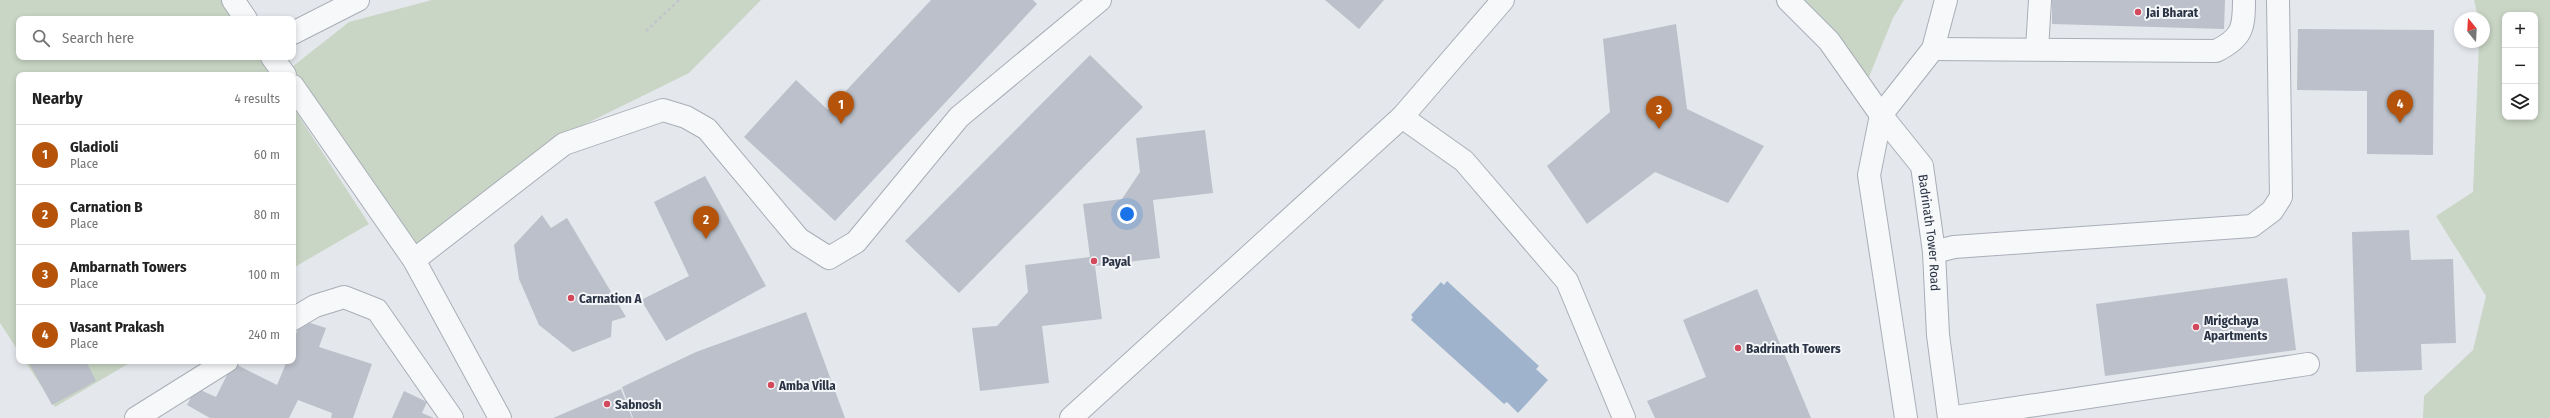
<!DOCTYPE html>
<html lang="en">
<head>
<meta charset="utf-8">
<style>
  :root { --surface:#fff; --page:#f2f2f2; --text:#222; --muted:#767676; --line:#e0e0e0; --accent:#b45309 }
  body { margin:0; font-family:"Fira Sans Condensed",sans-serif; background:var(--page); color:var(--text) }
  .controls { position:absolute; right:12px; top:12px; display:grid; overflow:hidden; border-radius:8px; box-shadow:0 2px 6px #0003 }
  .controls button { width:36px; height:36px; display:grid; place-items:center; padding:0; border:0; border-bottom:1px solid var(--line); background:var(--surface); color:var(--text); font:20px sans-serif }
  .compass { position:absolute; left:2454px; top:12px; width:36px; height:36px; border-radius:50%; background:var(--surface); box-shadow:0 2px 6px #0003; rotate:342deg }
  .you { position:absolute; left:1127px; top:214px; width:14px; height:14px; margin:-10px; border:3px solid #fff; border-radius:50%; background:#1a73e8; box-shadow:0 0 0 6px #1a73e833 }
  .badge { display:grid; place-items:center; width:26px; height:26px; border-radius:50%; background:var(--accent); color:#fff; font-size:13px; font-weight:700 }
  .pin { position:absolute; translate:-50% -33px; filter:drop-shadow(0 1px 2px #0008) }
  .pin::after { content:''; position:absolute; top:21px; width:14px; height:12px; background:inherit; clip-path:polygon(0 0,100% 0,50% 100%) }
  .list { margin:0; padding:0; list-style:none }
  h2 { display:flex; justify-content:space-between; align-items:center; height:52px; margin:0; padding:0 16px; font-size:17px }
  h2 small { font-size:13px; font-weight:400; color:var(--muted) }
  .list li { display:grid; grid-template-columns:26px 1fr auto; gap:12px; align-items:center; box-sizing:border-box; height:60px; padding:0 16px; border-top:1px solid var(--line) }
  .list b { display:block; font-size:15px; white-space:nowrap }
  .list p { margin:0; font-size:13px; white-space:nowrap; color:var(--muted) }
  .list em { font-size:13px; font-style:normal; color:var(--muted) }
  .icon { flex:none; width:22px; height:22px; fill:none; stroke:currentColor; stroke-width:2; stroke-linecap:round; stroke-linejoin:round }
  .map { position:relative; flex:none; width:2550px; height:418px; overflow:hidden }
  .search { position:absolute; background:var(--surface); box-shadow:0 2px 6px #0003; left:16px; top:16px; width:280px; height:44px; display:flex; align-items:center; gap:10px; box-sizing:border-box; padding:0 14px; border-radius:8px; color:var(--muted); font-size:15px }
  .panel { position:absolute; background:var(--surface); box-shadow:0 2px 6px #0003; left:16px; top:72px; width:280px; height:292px; border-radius:8px }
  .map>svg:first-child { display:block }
</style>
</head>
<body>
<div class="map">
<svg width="2550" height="418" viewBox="0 0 2550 418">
  <rect width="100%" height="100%" fill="#e4e7ec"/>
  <!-- green -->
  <path fill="#c9d6c5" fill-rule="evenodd" d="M0,0H223L236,19H19V57H260L272,75H19V352L0,323Z
    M432,0H761L689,73L551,141L415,250L292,67L349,22Z
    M1775,0H1904L1893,18L1864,89Z
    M2474,0H2550V418H2423L2424,396L2473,350L2486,296L2436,216L2473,192L2479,42H2484V18H2478ZM2505,15H2535V117H2505Z
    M293,107L369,224L293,268Z
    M25,361H133L55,407Z"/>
  <!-- water -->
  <path fill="#9fb4cc" d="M1447,281L1539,366L1536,369L1548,380L1518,413L1507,402L1504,404L1411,320L1413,317L1411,315L1441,282L1444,285Z"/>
  <!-- building -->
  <path fill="#bbc0ca" d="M931,0H1033L1037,4L835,221L744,137L796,80L828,110Z
    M1325,0H1384L1359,29Z
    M2052,0H2225L2224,29L2052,24Z
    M1676,24L1687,109L1764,146L1728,203L1655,172L1587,224L1547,166L1610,112L1603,39Z
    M2298,29L2434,30L2433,155L2367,154V91L2297,90Z
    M1090,55L1143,107L959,293L905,241Z
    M1205,130L1213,193L1153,200L1160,258L1095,266L1102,319L1042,326L1049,383L980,391L972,328L997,326L1028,292L1025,265L1090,257L1083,204L1122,199L1140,172L1136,138Z
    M705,176L766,286L666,341L641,300L689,276L654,202Z
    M542,215L551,228L567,218L626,317L612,321L611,337L573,352L539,325L519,279L514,245Z
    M2409,230L2411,260L2453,259L2456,343L2421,344L2422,370L2356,372L2352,232Z
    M2287,278L2296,350L2105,376L2096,304Z
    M1757,289L1811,418H1655L1647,401L1706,377L1683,320Z
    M806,312L845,418H633L622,387L696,352Z
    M301,320L326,328L319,347L372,364L353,418H331L332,413L298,400L289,418H210L187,405L196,388L216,397L233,363L277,385L287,361H293V342Z
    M28,361H86L96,381L52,405Z
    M621,389L632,418H553Z
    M404,391L427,402L422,413L434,418H392Z"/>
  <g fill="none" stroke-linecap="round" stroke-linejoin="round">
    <!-- minor casing -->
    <g stroke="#a9aeb7" stroke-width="24">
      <g id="minor">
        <path d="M233,0L246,19"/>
        <path id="s1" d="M1788,0L1829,41L1881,115L1922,166L1934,252L1938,335L1949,418"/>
        <path d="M293,33L358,0"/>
        <path d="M1933,49L2216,51C2242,38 2244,29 2244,0"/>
        <path d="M2037,49L2040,0"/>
        <path d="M272,57L285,75"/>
        <path d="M293,86L414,260L500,418"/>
        <path d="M1402,117L1464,161L1567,281L1624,418"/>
        <path d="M1934,252L1954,247L2252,226L2272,211L2281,197L2278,0"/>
        <path d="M414,260L564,144L663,110L686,117L707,129L799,239L829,258L856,242L959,117L1100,0"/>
        <path d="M293,319L315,306L344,297L377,310L452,418"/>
        <path d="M136,418L227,361"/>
        <path d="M1071,418L1402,117L1503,0"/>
        <path d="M1906,418L1869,175L1881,115L1933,49L1946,0"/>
        <path d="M1949,418L2308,364"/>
      </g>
    </g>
    <!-- path -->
    <path stroke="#c2c5cb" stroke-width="2.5" stroke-dasharray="3 3" stroke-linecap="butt" d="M646,31L679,0"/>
    <!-- minor -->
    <use href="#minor" stroke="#f7f8fa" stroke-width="22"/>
  </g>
  <!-- markers -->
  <g fill="#d1495b" stroke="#f4f6f9" stroke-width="1.5">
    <circle cx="2138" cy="12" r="4"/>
    <circle cx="1094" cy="261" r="4"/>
    <circle cx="571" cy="298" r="4"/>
    <circle cx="2196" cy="327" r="4"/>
    <circle cx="1738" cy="348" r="4"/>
    <circle cx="771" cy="385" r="4"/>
    <circle cx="607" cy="404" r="4"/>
  </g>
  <g text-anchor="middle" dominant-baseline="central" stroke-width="4" stroke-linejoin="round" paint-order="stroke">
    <!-- poi labels -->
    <g font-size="13" font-weight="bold" fill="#2b3445" stroke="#f4f6f9" text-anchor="start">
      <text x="2146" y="12">Jai Bharat</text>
      <text x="1102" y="261">Payal</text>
      <text x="579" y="298">Carnation A</text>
      <text x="2204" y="320">Mrigchaya<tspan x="2204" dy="15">Apartments</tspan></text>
      <text x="1746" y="348">Badrinath Towers</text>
      <text x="779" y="385">Amba Villa</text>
      <text x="615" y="404">Sabnosh</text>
    </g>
    <!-- street labels -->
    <g font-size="13" fill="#2b3445" stroke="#f4f6f9">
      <text stroke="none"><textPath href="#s1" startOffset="281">Badrinath Tower Road</textPath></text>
    </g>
  </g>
</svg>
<div class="controls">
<button>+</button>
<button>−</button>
<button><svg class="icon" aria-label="layers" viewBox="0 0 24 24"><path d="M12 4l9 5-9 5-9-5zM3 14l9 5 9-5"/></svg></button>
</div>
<svg class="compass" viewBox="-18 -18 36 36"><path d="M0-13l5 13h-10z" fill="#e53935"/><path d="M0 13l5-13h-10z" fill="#767676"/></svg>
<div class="you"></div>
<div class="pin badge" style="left:841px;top:124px">1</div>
<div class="pin badge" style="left:706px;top:239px">2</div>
<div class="pin badge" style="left:1659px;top:129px">3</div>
<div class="pin badge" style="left:2400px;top:123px">4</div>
<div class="search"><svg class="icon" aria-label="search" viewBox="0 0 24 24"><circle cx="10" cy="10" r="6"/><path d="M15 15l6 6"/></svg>Search here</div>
<section class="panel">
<h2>Nearby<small>4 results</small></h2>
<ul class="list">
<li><span class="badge">1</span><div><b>Gladioli</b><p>Place</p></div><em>60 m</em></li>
<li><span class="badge">2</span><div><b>Carnation B</b><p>Place</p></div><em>80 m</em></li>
<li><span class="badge">3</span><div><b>Ambarnath Towers</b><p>Place</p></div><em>100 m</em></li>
<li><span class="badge">4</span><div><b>Vasant Prakash</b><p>Place</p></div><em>240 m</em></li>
</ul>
</section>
</div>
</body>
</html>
